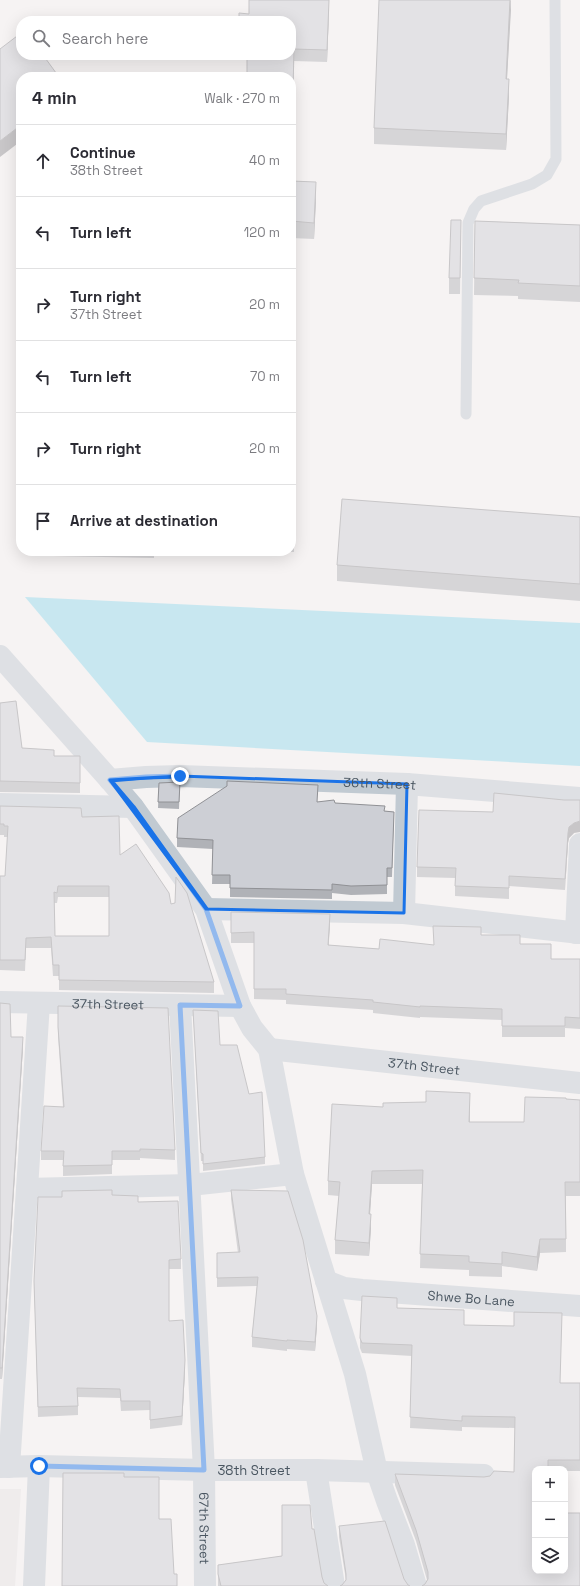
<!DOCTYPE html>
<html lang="en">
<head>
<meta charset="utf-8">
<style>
  :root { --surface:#fff; --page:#f2f2f3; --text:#2b2b33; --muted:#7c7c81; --line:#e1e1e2 }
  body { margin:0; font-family:"Space Grotesk",sans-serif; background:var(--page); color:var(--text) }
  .controls { position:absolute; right:12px; bottom:12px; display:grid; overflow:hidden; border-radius:8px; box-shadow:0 4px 16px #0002 }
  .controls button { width:36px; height:36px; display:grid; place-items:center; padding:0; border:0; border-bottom:1px solid var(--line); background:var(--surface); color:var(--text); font:20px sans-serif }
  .stop { position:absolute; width:12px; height:12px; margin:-9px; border:3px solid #1a73e8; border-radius:50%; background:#fff }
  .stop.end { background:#1a73e8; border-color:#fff; box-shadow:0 1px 4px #0008 }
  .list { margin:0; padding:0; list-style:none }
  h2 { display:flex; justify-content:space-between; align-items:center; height:52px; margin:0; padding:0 16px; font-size:17px }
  h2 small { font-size:13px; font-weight:400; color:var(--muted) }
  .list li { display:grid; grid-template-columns:26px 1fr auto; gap:12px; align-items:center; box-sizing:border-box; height:72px; padding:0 16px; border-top:1px solid var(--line) }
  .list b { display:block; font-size:15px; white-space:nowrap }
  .list p { margin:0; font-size:13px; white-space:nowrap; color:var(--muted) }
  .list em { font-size:13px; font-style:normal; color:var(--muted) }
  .icon { flex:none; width:22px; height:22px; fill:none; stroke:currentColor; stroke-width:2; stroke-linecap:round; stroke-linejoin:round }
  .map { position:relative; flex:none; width:580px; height:1586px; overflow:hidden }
  .search { position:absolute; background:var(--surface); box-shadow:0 4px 16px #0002; left:16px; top:16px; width:280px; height:44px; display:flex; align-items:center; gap:10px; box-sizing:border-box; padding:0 14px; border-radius:16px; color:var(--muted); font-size:15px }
  .panel { position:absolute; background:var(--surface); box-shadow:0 4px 16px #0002; left:16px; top:72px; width:280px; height:484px; border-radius:16px }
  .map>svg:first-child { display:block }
</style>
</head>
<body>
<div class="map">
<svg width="580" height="1586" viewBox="0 0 580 1586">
  <rect width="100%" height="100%" fill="#f5f3f3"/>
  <!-- education -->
  <path fill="#e6e4e5" d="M0,1489H21L15,1586H0Z"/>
  <!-- water -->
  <path fill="#90daee" d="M25,597L580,623V766L147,742Z"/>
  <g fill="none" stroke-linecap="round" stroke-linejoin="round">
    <!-- service -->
    <path stroke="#c1cad2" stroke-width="11" d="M466,414L468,223L474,209L481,201L532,184L547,175L556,159L555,0"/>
    <!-- minor -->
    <g stroke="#c1cad2" stroke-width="22">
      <path d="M0,656L110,780L133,807L206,909L240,1006L252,1028L269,1049L293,1174L355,1374L377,1472L387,1501L404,1545L416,1586"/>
      <path id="s1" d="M110,780L146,777L180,776L407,784L580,798"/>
      <path d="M0,804L133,807"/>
      <path d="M206,909L404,913L580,933"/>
      <path d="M404,913L407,784"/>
      <path d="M576,933L580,844"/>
      <path id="s2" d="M0,1002L240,1006"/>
      <path id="s3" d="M180,1005L204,1470L205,1586"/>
      <path id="s4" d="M269,1049L580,1083"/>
      <path d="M27,1189L190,1185L293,1174"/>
      <path id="s5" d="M326,1281L344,1288L362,1290L580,1306"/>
      <path id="s6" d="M0,1467L39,1466L204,1470H316L484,1475"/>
      <path d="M9,1467L39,1003"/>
      <path d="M316,1470L334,1586"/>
      <path d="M34,1586L39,1466"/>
    </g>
  </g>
  <!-- wall -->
  <path fill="#b0b2b7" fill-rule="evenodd" d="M511,0L507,79L509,96L506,150L374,144V128Z
    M329,10L327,62L294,61L293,100H291V77L247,59H238V55H291L249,14Z
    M291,181L316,199L314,239L291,238Z
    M461,220L460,294H449V278Z
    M475,221L580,225V302L518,299V296L474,295Z
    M291,497H294V552H270V551H291Z
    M580,517V601L337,581V565Z
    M53,551H154V558L53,556Z
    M0,703L22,748L54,756L80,783V793L0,792Z
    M180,782L179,809L158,808L159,783Z
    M227,786L317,802L335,803L385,811L394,812L392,877H387V894L351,895L332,893V899L230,897V884H212L213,849L177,847V838Z
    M564,800L574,833L569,838L568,843L565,890L509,886V899L455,896V878L417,877V867L493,812Z
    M0,806L82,817L120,855L171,904L214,982V993L59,990V976H53L51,948H26L25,971L0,970V876H5L8,837H4V835H0ZM58,897H109V936H55L54,903H57Z
    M231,912L330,924L328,945L379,949L434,945L481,935L520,944L551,959H580V1029L565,1028V1037H502V1020L420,1017V1018L373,1013V1010L286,1004V1000L254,999V943H231Z
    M0,1003L11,1037L23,1047L2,1379H0Z
    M58,1006L175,1150V1160L140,1158V1160H112V1174L63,1176V1160H41V1151L63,1107L58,1036Z
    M193,1010L220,1045L265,1157V1164L203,1171V1161H201Z
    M566,1099L580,1100V1196H566V1252L540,1253L537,1271L502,1266V1277L469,1276V1270L420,1268L422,1184H372L370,1214L371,1228L369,1256L335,1254V1240L339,1196L328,1195V1181L383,1107L426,1102L470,1107V1122H524Z
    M231,1190L317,1325L315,1351L287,1349V1351L252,1347V1337L257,1286L217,1287V1262L238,1253L231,1199Z
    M112,1195L138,1202L181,1259V1269H169V1321L185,1370L182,1425L150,1429V1410L121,1411L120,1398L78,1397V1415L38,1417L34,1281Z
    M397,1308L464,1325L561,1383H580V1471H565V1469H535V1571L425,1584L427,1580L416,1541L395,1485V1474L484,1477L514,1472L515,1428L462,1427V1431L410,1428L412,1356L362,1353L360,1348V1338Z
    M339,1526L404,1579L408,1585H342L346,1580L339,1537Z
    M312,1529L322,1577L324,1583L328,1586H218V1565L282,1556Z"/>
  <!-- shaded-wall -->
  <path fill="#909195" d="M329,0V10L327,62V50Z
    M510,0L511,10L506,95V79Z
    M294,49V61L293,100V89Z
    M509,79V96L506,150V134Z
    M21,125V141L0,157V141Z
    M316,182V199L314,239V223Z
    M580,821V832L574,833L569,838L568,843L565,890L568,833L569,827L574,823Z
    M330,914V924L328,956V945Z
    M23,1037V1047L2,1379V1368Z
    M470,1093V1107L469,1136V1122Z
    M372,1171V1184L369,1228V1214Z
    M371,1214V1228L369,1256V1243Z
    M540,1239V1253L537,1271V1257Z
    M317,1316V1325L315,1351V1342Z
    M185,1360V1370L182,1425V1416Z"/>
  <!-- building -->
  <path fill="#cdcfd5" stroke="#909195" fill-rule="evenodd" d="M249,0H329L327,50L294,49L293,89H291V77H247V55H291V21H239V13L249,14Z
    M379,0H510L506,79H509L506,134L374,128Z
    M21,33V55H43L59,77H21V125L0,141V49Z
    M291,181L316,182L314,223L291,221Z
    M451,220H461L460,278H449Z
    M475,221L580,225V286L518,283L519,280L474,278Z
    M291,497H294V537H291Z
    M342,499L580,517V584L337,565Z
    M16,701L22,748L54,750V756H80V783L0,781V703Z
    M227,781L318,785L317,802L334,800L335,803L385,806L384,811L394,812L392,868H387V885L351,886L332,884V890L230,888V875H212L213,840L177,838L178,818L227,786Z
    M180,782L179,802H158L159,783Z
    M494,793L564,800H580V821L574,823L569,827L568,833L565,879L509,876V888L455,886L456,868L417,867L419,810L493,812Z
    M0,806L81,808L82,817L119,816L120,855L136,844L169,893L171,904L175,903L176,877L187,893L214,982L59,980V965H53L51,937L26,938L25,960H0V876H5L8,826H4V824H0ZM58,886H109V936H55L54,892L57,893Z
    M231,912L330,914L328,945L379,949L380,939L434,945L433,926L481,927V935H520V944H551V959H580V1018L565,1017V1026H502V1009L420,1006V1007L373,1002V1000L286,994V989H254V932L231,933Z
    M0,1003L10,1004L11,1037H23L2,1368H0Z
    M58,1006L168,1008L175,1150L140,1149V1151H112V1165L63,1166L64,1151H41L44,1106L64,1107L58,1027Z
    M193,1010L218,1011L220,1045H237L249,1094L262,1092L265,1157L203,1164V1154L201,1153Z
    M426,1091L470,1093L469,1122H524L525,1097L566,1098V1099L580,1100V1182H565L566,1239H540L537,1257L502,1252V1264L469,1262V1256L420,1254L423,1170L372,1171L369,1214H371L369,1243L335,1240L340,1182L328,1181L332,1104L383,1107V1103L426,1102Z
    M112,1190V1195L138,1196V1202L178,1201L181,1259L169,1260V1321L183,1320L185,1360L182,1416L150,1420V1401H121L120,1389L77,1388L78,1406L38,1407L34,1281L38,1197H62V1191Z
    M231,1190L288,1191L303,1240L317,1316L315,1342L287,1340V1341L252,1337L258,1277L217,1278V1253L240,1252Z
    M362,1296L397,1298V1308L464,1310V1325L514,1326V1312L562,1313L560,1383H580V1460H548V1469H535V1571H565V1513H580V1586H422L425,1584L428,1579V1572L416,1530L395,1474L484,1477L490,1476L494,1471L514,1472L515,1417L462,1416V1421L410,1417L412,1345L362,1343L360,1338Z
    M63,1473H124V1477H159V1519H171L174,1574H177V1586H62Z
    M282,1505H310L312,1529H314L322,1577L324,1583L328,1586H221L218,1574V1565L282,1556Z
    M385,1521L404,1579L408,1585L410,1586H340L342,1585L346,1580V1574L339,1526Z"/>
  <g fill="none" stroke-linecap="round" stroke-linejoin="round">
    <!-- route -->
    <path stroke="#1a73e8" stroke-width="5" d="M39,1466L204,1470L180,1005L240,1006L206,909L133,807L110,780L146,777L180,776"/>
  </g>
  <!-- marked area -->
  <path d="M0 0H580V1586H0ZM180,776L407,784L404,913L206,909L110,780Z" fill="#f5f3f3" fill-opacity=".55" fill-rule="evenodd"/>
  <path fill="none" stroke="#1a73e8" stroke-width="3" stroke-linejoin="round" d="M180,776L407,784L404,913L206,909L110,780Z"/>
  <g text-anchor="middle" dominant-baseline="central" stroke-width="3.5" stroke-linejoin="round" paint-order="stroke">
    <!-- street labels -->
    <g font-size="13" fill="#4a5661" stroke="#fff">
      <text stroke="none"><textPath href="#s1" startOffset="270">36th Street</textPath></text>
      <text stroke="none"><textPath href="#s2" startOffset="108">37th Street</textPath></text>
      <text stroke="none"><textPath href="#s4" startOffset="156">37th Street</textPath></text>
      <text stroke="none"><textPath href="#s5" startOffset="147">Shwe Bo Lane</textPath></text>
      <text stroke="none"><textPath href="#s6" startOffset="254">38th Street</textPath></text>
      <text stroke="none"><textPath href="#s3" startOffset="524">67th Street</textPath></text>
    </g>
  </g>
</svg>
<div class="controls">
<button>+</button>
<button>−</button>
<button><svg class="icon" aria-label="layers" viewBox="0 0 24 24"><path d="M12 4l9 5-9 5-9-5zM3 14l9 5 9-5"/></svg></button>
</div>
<div class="stop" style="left:39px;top:1466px"></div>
<div class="stop end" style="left:180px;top:776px"></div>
<div class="search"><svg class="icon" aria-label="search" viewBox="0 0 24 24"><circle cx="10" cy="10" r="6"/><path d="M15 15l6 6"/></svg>Search here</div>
<section class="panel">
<h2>4 min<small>Walk · 270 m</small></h2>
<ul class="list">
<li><svg class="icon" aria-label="ahead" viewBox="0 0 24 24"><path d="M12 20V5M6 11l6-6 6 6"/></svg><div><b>Continue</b><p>38th Street</p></div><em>40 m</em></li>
<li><svg class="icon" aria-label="left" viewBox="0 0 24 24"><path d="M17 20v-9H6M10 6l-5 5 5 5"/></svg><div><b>Turn left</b></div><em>120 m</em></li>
<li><svg class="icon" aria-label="right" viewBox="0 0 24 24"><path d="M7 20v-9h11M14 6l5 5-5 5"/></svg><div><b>Turn right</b><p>37th Street</p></div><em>20 m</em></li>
<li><svg class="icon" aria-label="left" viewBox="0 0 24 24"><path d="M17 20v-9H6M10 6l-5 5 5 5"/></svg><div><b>Turn left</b></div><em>70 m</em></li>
<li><svg class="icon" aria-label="right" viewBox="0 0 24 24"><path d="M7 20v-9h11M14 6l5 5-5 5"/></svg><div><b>Turn right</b></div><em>20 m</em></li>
<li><svg class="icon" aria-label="arrive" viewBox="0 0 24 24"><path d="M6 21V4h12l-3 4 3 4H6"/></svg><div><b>Arrive at destination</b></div></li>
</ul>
</section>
</div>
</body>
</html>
